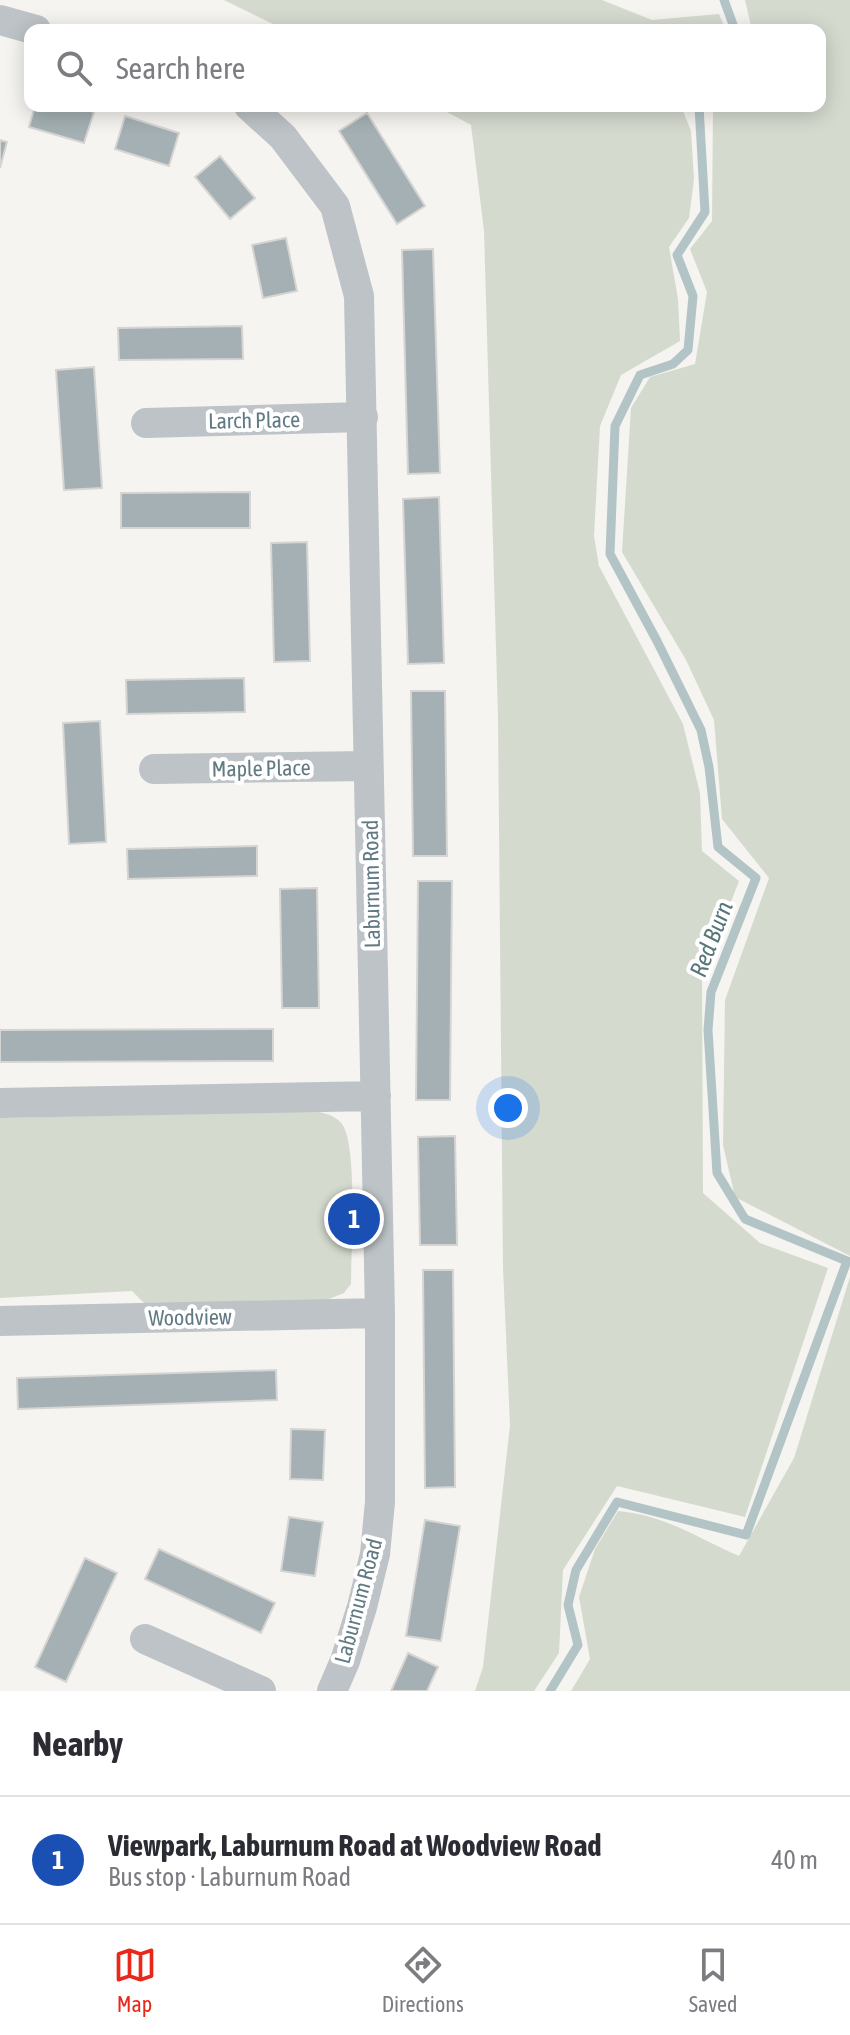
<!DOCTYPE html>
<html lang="en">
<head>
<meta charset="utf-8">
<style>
  :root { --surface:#fff; --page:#f2f2f3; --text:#2b2b33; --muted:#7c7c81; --line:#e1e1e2; --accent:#ea271b }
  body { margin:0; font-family:"Asap Condensed",sans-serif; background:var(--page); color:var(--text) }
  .you { position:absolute; left:508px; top:1108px; width:28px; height:28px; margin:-20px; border:6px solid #fff; border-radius:50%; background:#1a73e8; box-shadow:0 0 0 12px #1a73e833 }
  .badge { display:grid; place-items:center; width:52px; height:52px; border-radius:50%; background:var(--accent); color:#fff; font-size:26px; font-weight:700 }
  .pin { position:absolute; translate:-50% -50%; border:4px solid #fff; box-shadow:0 2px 8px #0006 }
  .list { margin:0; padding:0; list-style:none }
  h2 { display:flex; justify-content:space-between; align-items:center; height:104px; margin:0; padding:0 32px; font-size:34px }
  h2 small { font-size:26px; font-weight:400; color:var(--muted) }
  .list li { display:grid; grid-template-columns:52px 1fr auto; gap:24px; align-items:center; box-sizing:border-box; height:128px; padding:0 32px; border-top:2px solid var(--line) }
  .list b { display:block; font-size:30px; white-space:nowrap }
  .list p { margin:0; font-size:26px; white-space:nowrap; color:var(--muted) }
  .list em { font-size:26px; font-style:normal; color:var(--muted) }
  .icon { flex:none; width:44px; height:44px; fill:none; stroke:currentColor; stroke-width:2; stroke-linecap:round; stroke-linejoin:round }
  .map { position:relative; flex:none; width:850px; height:1691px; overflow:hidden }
  .search { position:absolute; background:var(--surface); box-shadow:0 4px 20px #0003; left:24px; right:24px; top:24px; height:88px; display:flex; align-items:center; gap:20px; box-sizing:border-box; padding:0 28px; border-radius:16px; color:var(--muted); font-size:30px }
  .sheet { height:232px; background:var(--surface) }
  nav { display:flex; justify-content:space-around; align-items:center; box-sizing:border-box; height:112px; border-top:2px solid var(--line); background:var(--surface); font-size:22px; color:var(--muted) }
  nav a { display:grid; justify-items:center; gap:4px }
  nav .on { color:var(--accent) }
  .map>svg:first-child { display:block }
</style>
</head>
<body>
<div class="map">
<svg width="850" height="1691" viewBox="0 0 850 1691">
  <rect width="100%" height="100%" fill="#f5f4f0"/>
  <!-- green -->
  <path fill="#d5dacf" d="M224,0H602L652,20L719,14L726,30H285Z
    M745,0H850V1256L735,1197L723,1145L725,1000L769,878L722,819L714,720L686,660L622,552L631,408L650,377L695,364L707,292L690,249L712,221L713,106H820V30H752Z
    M436,106H681L691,131L694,179L689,218L669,247L678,299L680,341L621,375L600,426L594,536L599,566L683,724L700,793L702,851L739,881L702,977L703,1193L760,1243L828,1268L745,1517L617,1486L563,1570L559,1653L534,1691H475L483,1667L510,1425L503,1268L498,717L484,231L471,125Z
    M309,1111C322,1112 334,1114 342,1124C358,1146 351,1253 351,1284L344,1293L324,1301L146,1305L132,1291L0,1298V1118Z
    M850,1277V1691H571L590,1659L579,1597L595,1549L618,1511C668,1516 695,1537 739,1556L794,1458Z"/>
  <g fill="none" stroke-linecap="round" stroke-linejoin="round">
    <!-- stream -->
    <path stroke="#b3c4c6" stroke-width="9" d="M724,0L735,30
      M550,1691L578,1645L568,1605L576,1570L617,1502L746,1535L847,1261L745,1219L717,1173L708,1030L711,992L756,878L718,847L709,767L701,730L657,641L610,554L615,426L640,375L673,364L688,350L693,296L677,255L705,212L699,106"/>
  </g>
  <!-- building -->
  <path fill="#a4b0b3" stroke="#d6d5d3" stroke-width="2" d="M35,106H72L94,112L84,143L29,127Z
    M367,113L425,206L397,224L339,131Z
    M125,116L179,133L169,166L115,149Z
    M0,140L7,142L0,168Z
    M220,156L255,198L230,219L195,177Z
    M286,238L297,291L263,298L252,245Z
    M433,249L440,473L408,474L402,250Z
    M242,326L243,359L119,360L118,328Z
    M94,367L102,488L64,490L56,370Z
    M250,492V528H121V493Z
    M439,497L444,663L408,664L403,499Z
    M307,542L310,661L274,662L271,543Z
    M244,678L245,712L127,714L126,680Z
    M411,691H445L447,856H413Z
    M100,721L106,842L69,844L63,723Z
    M257,846V876L128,879L127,849Z
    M418,881H452L450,1100H416Z
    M317,888L319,1008H282L280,889Z
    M273,1029V1061L0,1062V1030Z
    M455,1136L457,1245H420L418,1137Z
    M423,1270H453L455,1487L425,1488Z
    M276,1370L277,1400L18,1409L17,1378Z
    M291,1429L325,1430L323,1480L290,1479Z
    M289,1517L323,1522L315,1576L281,1571Z
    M425,1520L460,1526L441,1641L406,1636Z
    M159,1549L275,1603L261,1633L145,1579Z
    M85,1558L117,1573L66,1682L35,1667Z
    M408,1653L438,1667L427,1691H391Z"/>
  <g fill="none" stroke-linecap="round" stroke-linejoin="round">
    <!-- minor -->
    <path stroke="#bdc3c6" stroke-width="30" d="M0,20L36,30
      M249,106L283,137L335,206L359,296L380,1313V1502L375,1554L362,1607L345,1661L332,1691
      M146,423L363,417
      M154,769L368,766
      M0,1103L376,1096
      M0,1321L380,1313
      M145,1639L261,1691"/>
  </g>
  <g text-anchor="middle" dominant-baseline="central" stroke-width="8" stroke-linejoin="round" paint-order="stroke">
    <!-- street labels -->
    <g font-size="22" fill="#627a83" stroke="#fff">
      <text transform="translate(254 420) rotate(-1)">Larch Place</text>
      <text transform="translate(261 768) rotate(-1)">Maple Place</text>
      <text transform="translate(371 884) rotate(-91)">Laburnum Road</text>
      <text transform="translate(190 1317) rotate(-1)">Woodview</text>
      <text transform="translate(358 1601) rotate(-75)">Laburnum Road</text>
    </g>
    <!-- water labels -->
    <g font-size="24" font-style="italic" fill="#597679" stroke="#fff">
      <text transform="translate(711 939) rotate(-69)">Red Burn</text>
    </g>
  </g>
</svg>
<div class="you"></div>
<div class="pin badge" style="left:354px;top:1219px;background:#1a4fb4">1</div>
<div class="search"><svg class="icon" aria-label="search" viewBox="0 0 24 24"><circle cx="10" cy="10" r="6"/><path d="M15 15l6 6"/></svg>Search here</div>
</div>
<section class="sheet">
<h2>Nearby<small></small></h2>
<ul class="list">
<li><span class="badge" style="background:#1a4fb4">1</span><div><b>Viewpark, Laburnum Road at Woodview Road</b><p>Bus stop · Laburnum Road</p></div><em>40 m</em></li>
</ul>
</section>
<nav>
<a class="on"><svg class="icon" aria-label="map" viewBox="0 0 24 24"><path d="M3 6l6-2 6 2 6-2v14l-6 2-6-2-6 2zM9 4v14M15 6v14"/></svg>Map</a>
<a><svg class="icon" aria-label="directions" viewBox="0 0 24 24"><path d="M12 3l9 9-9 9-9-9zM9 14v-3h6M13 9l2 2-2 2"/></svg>Directions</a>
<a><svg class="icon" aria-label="saved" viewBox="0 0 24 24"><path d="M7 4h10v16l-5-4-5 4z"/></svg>Saved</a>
</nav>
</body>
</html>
